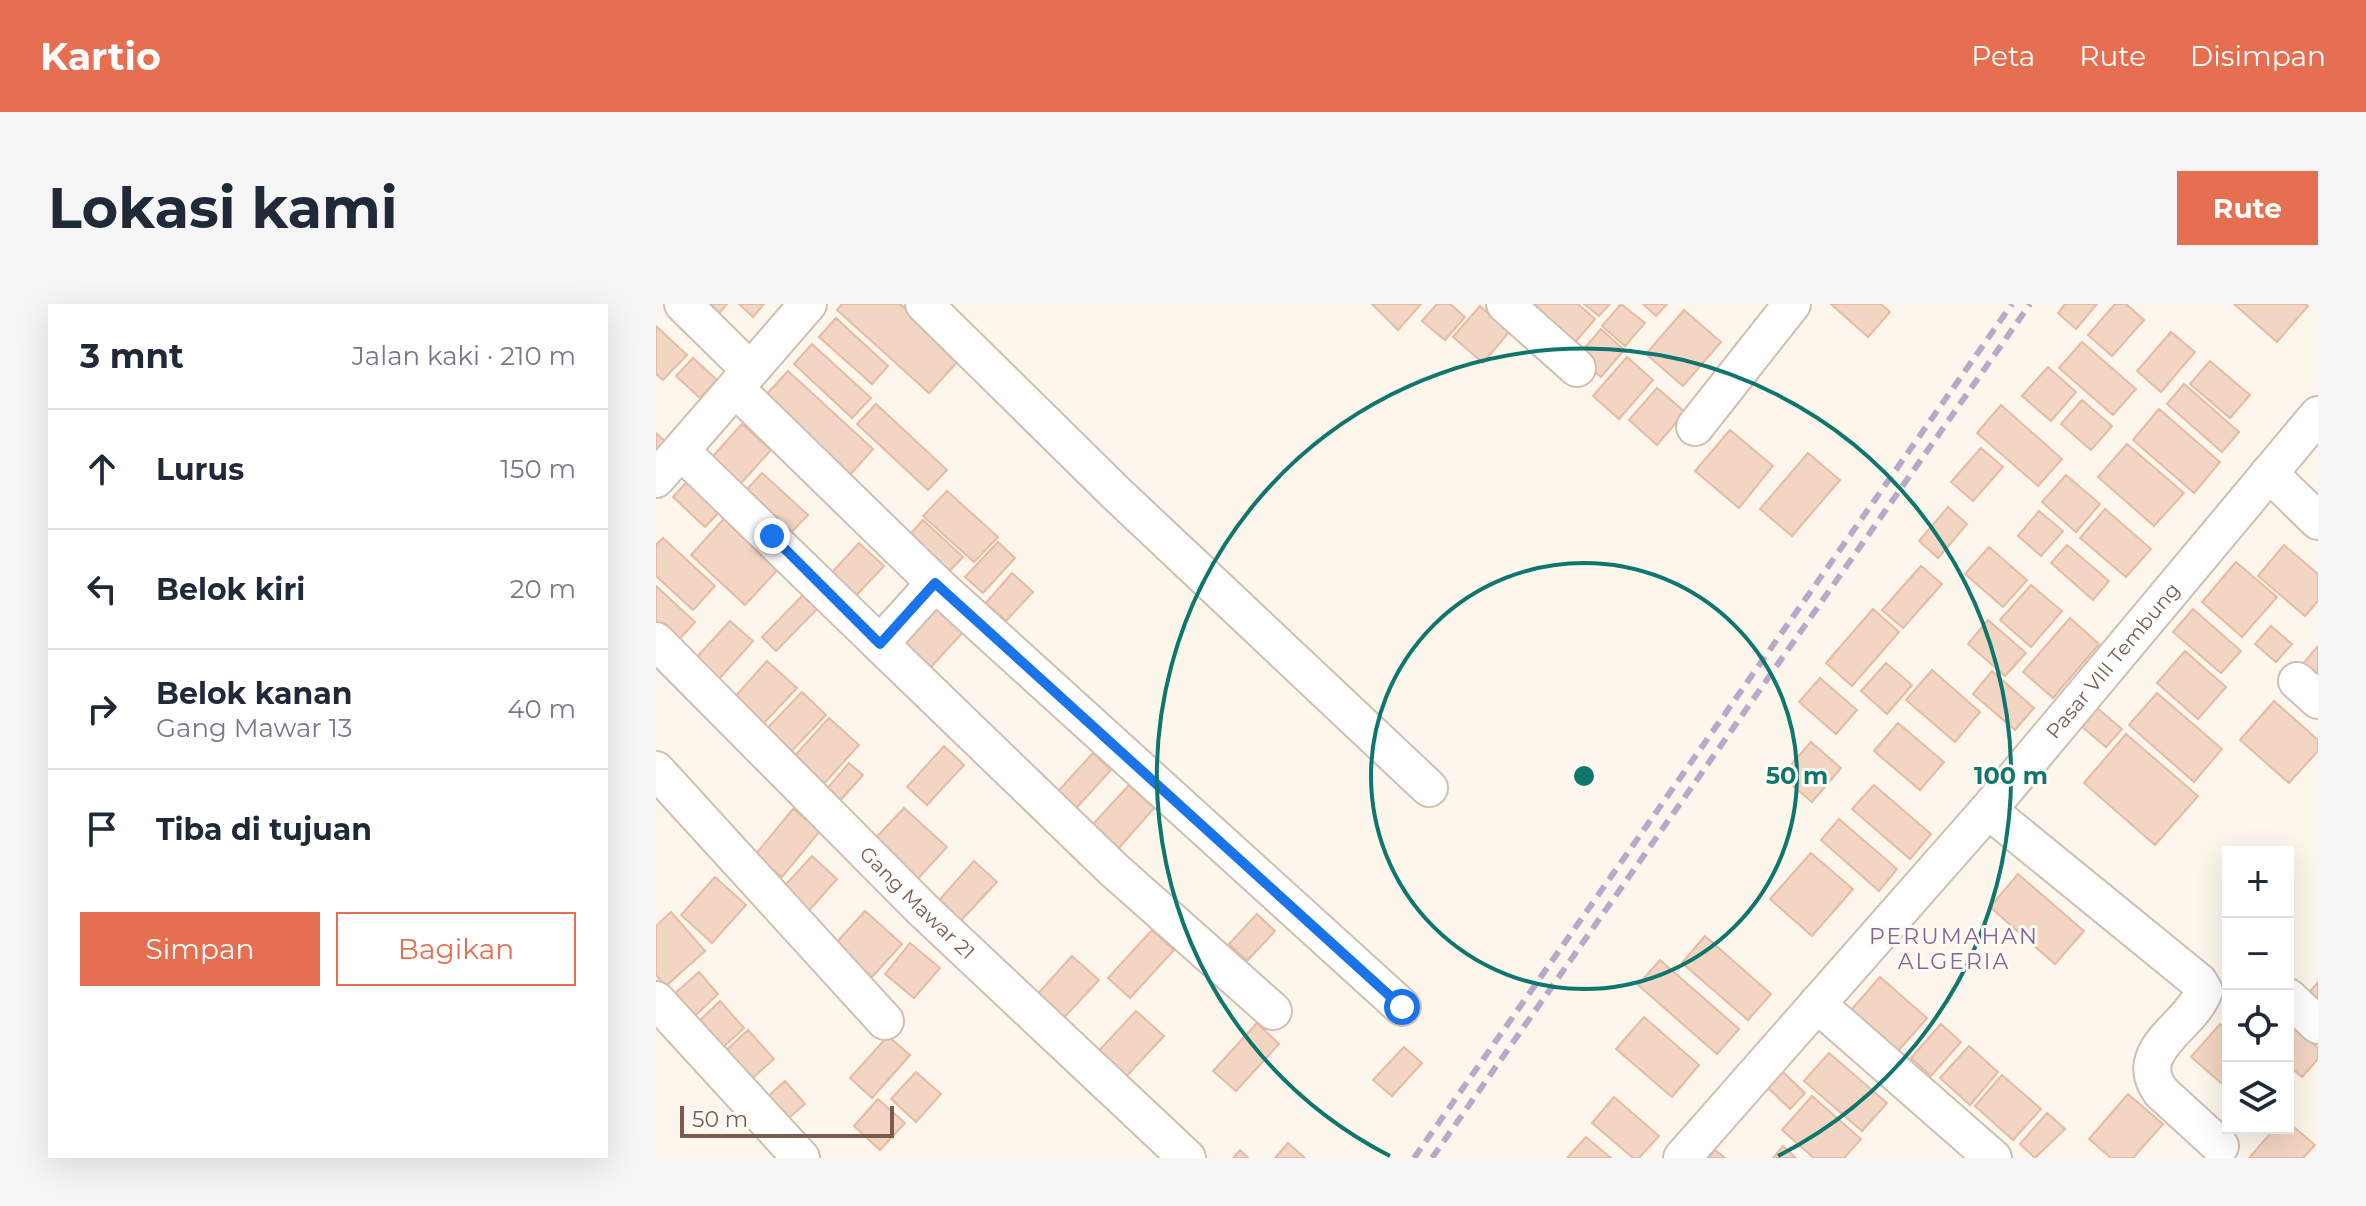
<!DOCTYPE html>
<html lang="id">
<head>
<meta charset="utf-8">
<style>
  :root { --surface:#fff; --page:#f6f6f7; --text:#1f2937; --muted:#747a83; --line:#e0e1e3; --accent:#e76f51 }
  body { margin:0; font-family:Montserrat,sans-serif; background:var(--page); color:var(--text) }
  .controls { position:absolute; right:24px; bottom:24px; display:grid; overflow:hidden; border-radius:0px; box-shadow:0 8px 32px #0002 }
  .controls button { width:72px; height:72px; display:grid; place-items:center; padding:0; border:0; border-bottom:2px solid var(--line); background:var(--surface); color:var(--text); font:40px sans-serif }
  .scale { position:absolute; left:24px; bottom:20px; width:214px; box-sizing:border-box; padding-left:8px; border:4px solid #7a5c4d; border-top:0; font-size:22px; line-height:28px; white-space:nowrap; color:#7a5c4d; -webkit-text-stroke:6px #fffaf3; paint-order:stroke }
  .stop { position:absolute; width:24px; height:24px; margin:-18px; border:6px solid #1a73e8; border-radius:50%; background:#fff }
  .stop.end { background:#1a73e8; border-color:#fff; box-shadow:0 2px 8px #0008 }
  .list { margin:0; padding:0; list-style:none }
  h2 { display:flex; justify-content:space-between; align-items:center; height:104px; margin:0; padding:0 32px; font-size:34px }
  h2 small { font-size:26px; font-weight:400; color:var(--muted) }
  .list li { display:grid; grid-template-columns:52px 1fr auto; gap:24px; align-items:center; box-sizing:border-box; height:120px; padding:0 32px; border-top:2px solid var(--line) }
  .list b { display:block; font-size:30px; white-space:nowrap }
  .list p { margin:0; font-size:26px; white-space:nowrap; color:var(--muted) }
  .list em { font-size:26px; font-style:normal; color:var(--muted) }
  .actions { display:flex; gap:16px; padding:24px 32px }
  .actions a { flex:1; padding:18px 0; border:2px solid var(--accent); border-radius:0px; text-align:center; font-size:28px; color:var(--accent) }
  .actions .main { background:var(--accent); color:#fff }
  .icon { flex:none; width:44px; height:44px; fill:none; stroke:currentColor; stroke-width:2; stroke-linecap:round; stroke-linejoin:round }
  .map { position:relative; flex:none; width:1662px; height:854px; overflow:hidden; border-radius:0px }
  header { display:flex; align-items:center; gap:48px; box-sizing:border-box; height:112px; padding:0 40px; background:var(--accent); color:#fff }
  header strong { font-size:38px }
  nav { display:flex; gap:44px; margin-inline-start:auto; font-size:28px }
  .intro { display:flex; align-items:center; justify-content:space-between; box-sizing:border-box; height:192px; padding:0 48px }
  h1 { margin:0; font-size:56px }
  .button { padding:20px 36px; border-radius:0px; background:var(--accent); color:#fff; font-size:28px; font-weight:700 }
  main { display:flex; gap:48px; padding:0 48px }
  aside { flex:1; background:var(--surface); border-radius:0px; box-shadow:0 8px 32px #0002 }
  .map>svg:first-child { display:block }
</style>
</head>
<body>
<header>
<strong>Kartio</strong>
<nav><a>Peta</a><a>Rute</a><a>Disimpan</a></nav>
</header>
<div class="intro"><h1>Lokasi kami</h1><a class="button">Rute</a></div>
<main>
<aside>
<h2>3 mnt<small>Jalan kaki · 210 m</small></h2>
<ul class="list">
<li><svg class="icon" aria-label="ahead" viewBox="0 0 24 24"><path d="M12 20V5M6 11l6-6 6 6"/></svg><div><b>Lurus</b></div><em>150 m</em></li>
<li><svg class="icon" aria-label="left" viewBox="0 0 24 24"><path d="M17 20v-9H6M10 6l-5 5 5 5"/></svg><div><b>Belok kiri</b></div><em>20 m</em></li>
<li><svg class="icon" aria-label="right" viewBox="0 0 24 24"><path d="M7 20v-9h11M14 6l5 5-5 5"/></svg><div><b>Belok kanan</b><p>Gang Mawar 13</p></div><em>40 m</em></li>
<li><svg class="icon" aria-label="arrive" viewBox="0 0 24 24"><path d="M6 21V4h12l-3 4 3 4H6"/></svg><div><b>Tiba di tujuan</b></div></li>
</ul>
<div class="actions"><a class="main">Simpan</a><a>Bagikan</a></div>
</aside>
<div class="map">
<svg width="1662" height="854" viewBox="0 0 1662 854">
  <rect width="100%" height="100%" fill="#fdf6ec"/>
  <!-- building -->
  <path fill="#f3d5c3" stroke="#e6bba3" stroke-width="2" d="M31,0H71L54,20Z
    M83,0H108L97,13Z
    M186,0H244L304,55L273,89L181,6Z
    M716,0H765L742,26Z
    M781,0H794L809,13L789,36L766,17Z
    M874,0H922L939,15L910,49Z
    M928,0H954L943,12Z
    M965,0L989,19L969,42L946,22Z
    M987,0H1011L1000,12Z
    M1175,0H1225L1234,8L1212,33Z
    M1409,0H1441L1420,25L1402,9Z
    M1459,0H1470L1488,16L1456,52L1432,31Z
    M1578,0H1650L1652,2L1621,38Z
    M824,2L853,28L827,59L797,33Z
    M1028,6L1065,38L1027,82L990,50Z
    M180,14L232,62L216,80L163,33Z
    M0,22L31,51L7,76L0,70Z
    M945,25L968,46L945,73L921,53Z
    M1515,28L1539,48L1505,88L1481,67Z
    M1426,38L1480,85L1457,111L1403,64Z
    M156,40L215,94L196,114L138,60Z
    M971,53L997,76L963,115L937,92Z
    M37,54L61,76L44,94L20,72Z
    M1554,57L1594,91L1574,114L1534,80Z
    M1392,63L1420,88L1395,117L1366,92Z
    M132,67L217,145L193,172L108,93Z
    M1528,80L1583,128L1566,148L1511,100Z
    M1001,84L1029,108L1001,141L973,116Z
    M1426,96L1456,122L1435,146L1405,120Z
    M220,100L291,166L272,186L201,120Z
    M1345,101L1406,155L1382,182L1321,129Z
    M1503,105L1564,158L1538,189L1477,136Z
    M86,120L115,146L76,189L47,163Z
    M1074,126L1117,162L1083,204L1039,167Z
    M0,129L9,137L0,146Z
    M1471,140L1528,189L1498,222L1442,173Z
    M1325,144L1347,163L1317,197L1295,178Z
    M1152,149L1184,176L1136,232L1104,205Z
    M106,169L152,211L128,236L83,194Z
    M37,171L70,201L49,223L17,193Z
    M1410,171L1444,200L1420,228L1386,198Z
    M291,187L342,233L318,258L267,212Z
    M1292,203L1311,220L1282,254L1263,237Z
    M1449,205L1495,245L1470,273L1424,234Z
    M1383,207L1407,227L1385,252L1362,232Z
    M74,208L129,258L89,301L35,251Z
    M267,216L307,253L286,275L246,239Z
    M7,234L59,282L37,306L0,272V241Z
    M342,238L359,254L327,289L309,273Z
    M203,239L228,262L194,298L169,276Z
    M1411,241L1453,277L1437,296L1395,259Z
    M1628,241L1662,270V297L1649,312L1602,272Z
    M1333,243L1371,276L1347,303L1309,270Z
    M1580,258L1621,293L1586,333L1546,298Z
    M1265,262L1286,280L1247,324L1226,306Z
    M356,269L377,288L350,317L330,299Z
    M1375,281L1406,307L1375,343L1344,316Z
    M0,282L39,318L19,340L0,323Z
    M148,290L162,304L120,347L106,333Z
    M273,294L309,326L274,364L238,332Z
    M1217,305L1243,328L1196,382L1170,359Z
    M1537,305L1585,347L1565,369L1517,328Z
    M1414,314L1443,340L1397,394L1367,368Z
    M1332,316L1370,349L1349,372L1312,340Z
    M74,317L97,337L63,375L40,354Z
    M1615,322L1636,340L1620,358L1599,340Z
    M1662,342V377L1645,362Z
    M1529,347L1570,383L1542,415L1501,379Z
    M111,357L141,384L107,420L78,394Z
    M1230,359L1256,381L1231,410L1205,387Z
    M1276,366L1324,408L1299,438L1250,396Z
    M1336,367L1378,404L1359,426L1317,390Z
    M1164,374L1201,406L1180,430L1143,398Z
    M146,388L170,411L128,455L104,432Z
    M1501,389L1566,445L1538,478L1473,421Z
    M1618,397L1662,436V447L1633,479L1584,436Z
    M1440,403L1466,425L1450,443L1424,421Z
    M173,414L203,441L165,483L135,456Z
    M1242,419L1288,458L1264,486L1218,447Z
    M1470,430L1542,492L1499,541L1428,479Z
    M1155,438L1185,464L1156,498L1125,472Z
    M288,442L308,461L271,501L251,483Z
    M437,449L455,466L412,513L394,496Z
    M193,459L207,471L183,498L169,487Z
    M473,481L498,504L455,553L429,529Z
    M1218,481L1275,530L1254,555L1196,505Z
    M248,504L291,543L257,580L214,540Z
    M137,505L164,527L126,573L99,551Z
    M1183,515L1241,565L1223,587L1165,536Z
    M1155,549L1197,585L1156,632L1114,595Z
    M156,552L181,575L149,611L123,588Z
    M318,557L341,578L300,622L278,602Z
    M1362,570L1428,627L1399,660L1334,603Z
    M59,573L90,601L56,639L25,611Z
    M209,607L246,640L216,673L179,640Z
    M15,608L49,647L10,682L0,671V622Z
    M601,610L619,627L591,657L573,640Z
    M496,626L518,646L474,694L452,674Z
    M1049,632L1115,690L1092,716L1026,659Z
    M254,639L284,664L258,694L229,670Z
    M416,652L443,676L404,718L378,694Z
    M1004,656L1083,725L1061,750L982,681Z
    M43,668L62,690L37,714L17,691Z
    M1224,673L1271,714L1235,755L1189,713Z
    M1662,678V699L1652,690Z
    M64,697L88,724L63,747L39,721Z
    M480,707L508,732L465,778L437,753Z
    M988,713L1043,761L1016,793L960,745Z
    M1632,718L1662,744V755L1646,773L1632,761Z
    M601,719L623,740L580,787L557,767Z
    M1285,720L1305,738L1275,772L1255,754Z
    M1564,720L1572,726V785L1535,753Z
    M92,726L118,755L90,780L65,751Z
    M232,732L254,751L216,794L194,774Z
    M1313,742L1342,768L1314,801L1284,774Z
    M748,743L766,759L736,792L717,776Z
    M1173,749L1231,799L1206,827L1148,777Z
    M1126,767L1149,789L1134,805L1111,783Z
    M260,768L285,790L260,818L235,795Z
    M1346,771L1385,805L1357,836L1319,802Z
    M129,777L149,800L128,818L108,796Z
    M1472,790L1507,820L1477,854H1455L1433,835Z
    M1156,792L1205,835L1188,854H1158L1126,826Z
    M958,793L1003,832L983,854H977L936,819Z
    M222,795L249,819L224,846L198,822Z
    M1391,809L1409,825L1379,854L1364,840Z
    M1632,818L1659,841L1647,854H1593L1619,824H1632Z
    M930,833L955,854H911Z
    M632,839L649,854H619Z
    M1127,842L1140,854H1117Z
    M584,846L592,854H577Z
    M1059,846L1069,854H1052Z"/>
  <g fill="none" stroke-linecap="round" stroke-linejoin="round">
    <!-- minor casing -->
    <g stroke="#d1beb0" stroke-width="40">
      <g id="minor">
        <path d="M27,0L94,66"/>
        <path d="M268,0L461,190L773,484"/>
        <path d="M849,0L921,64"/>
        <path d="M80,85L279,279L746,703"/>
        <path d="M1039,123L1136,0"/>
        <path d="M25,147L224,340"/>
        <path d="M1613,169L1662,217"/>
        <path d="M0,175L152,0"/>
        <path d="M279,279L224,340L457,565L617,707"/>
        <path id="s1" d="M0,337L266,605L531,854"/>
        <path d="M1641,377L1662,396"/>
        <path d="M0,466L229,717"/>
        <path d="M1332,506L1543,678L1548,687C1535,723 1474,746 1505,788L1564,842"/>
        <path d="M1632,693L1662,721"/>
        <path d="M0,696L145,854"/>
        <path d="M1161,700L1337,854"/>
        <path id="s2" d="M1026,854L1332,506L1662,111"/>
      </g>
    </g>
    <!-- minor -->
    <use href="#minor" stroke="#fff" stroke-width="36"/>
    <!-- rail -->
    <path stroke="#b9a8c9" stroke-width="6" stroke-dasharray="12 8" stroke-linecap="butt" d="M758,854L1356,0
      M776,854L1374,0"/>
  </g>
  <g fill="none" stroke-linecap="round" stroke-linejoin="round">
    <!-- route -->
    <path stroke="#1a73e8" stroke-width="10" d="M116,232L224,340L279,279L746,703"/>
  </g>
  <!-- distance rings -->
  <g fill="none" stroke="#0f766e" stroke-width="4">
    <circle cx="928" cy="472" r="213"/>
    <path d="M734 852A427 427 0 1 1 1122 852"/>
  </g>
  <g text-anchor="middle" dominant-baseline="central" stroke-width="6" stroke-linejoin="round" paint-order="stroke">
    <!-- street labels -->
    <g font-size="20" fill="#7a5c4d" stroke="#fffaf3">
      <text stroke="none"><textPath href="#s2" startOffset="658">Pasar VIII Tembung</textPath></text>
      <text stroke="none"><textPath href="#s1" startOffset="370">Gang Mawar 21</textPath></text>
    </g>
    <!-- neighbourhood labels -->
    <g font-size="22" letter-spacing="2" fill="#846695" stroke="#fffaf3">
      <text x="1298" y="632">PERUMAHAN<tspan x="1298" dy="25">ALGERIA</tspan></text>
    </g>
  </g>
  <circle cx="928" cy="472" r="12" fill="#0f766e" stroke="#fffaf3" stroke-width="4"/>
  <g font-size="24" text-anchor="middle" font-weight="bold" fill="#0f766e" stroke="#fffaf3" stroke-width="6" stroke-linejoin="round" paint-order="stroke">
    <text x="1141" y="480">50 m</text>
    <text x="1355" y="480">100 m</text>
  </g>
</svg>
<div class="controls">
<button>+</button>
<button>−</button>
<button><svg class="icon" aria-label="locate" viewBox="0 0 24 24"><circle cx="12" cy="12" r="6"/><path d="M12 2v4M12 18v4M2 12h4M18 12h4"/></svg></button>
<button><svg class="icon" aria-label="layers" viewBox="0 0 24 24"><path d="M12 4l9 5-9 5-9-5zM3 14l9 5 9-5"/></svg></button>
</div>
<div class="scale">50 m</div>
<div class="stop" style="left:746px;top:703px"></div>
<div class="stop end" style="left:116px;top:232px"></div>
</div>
</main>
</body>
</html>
